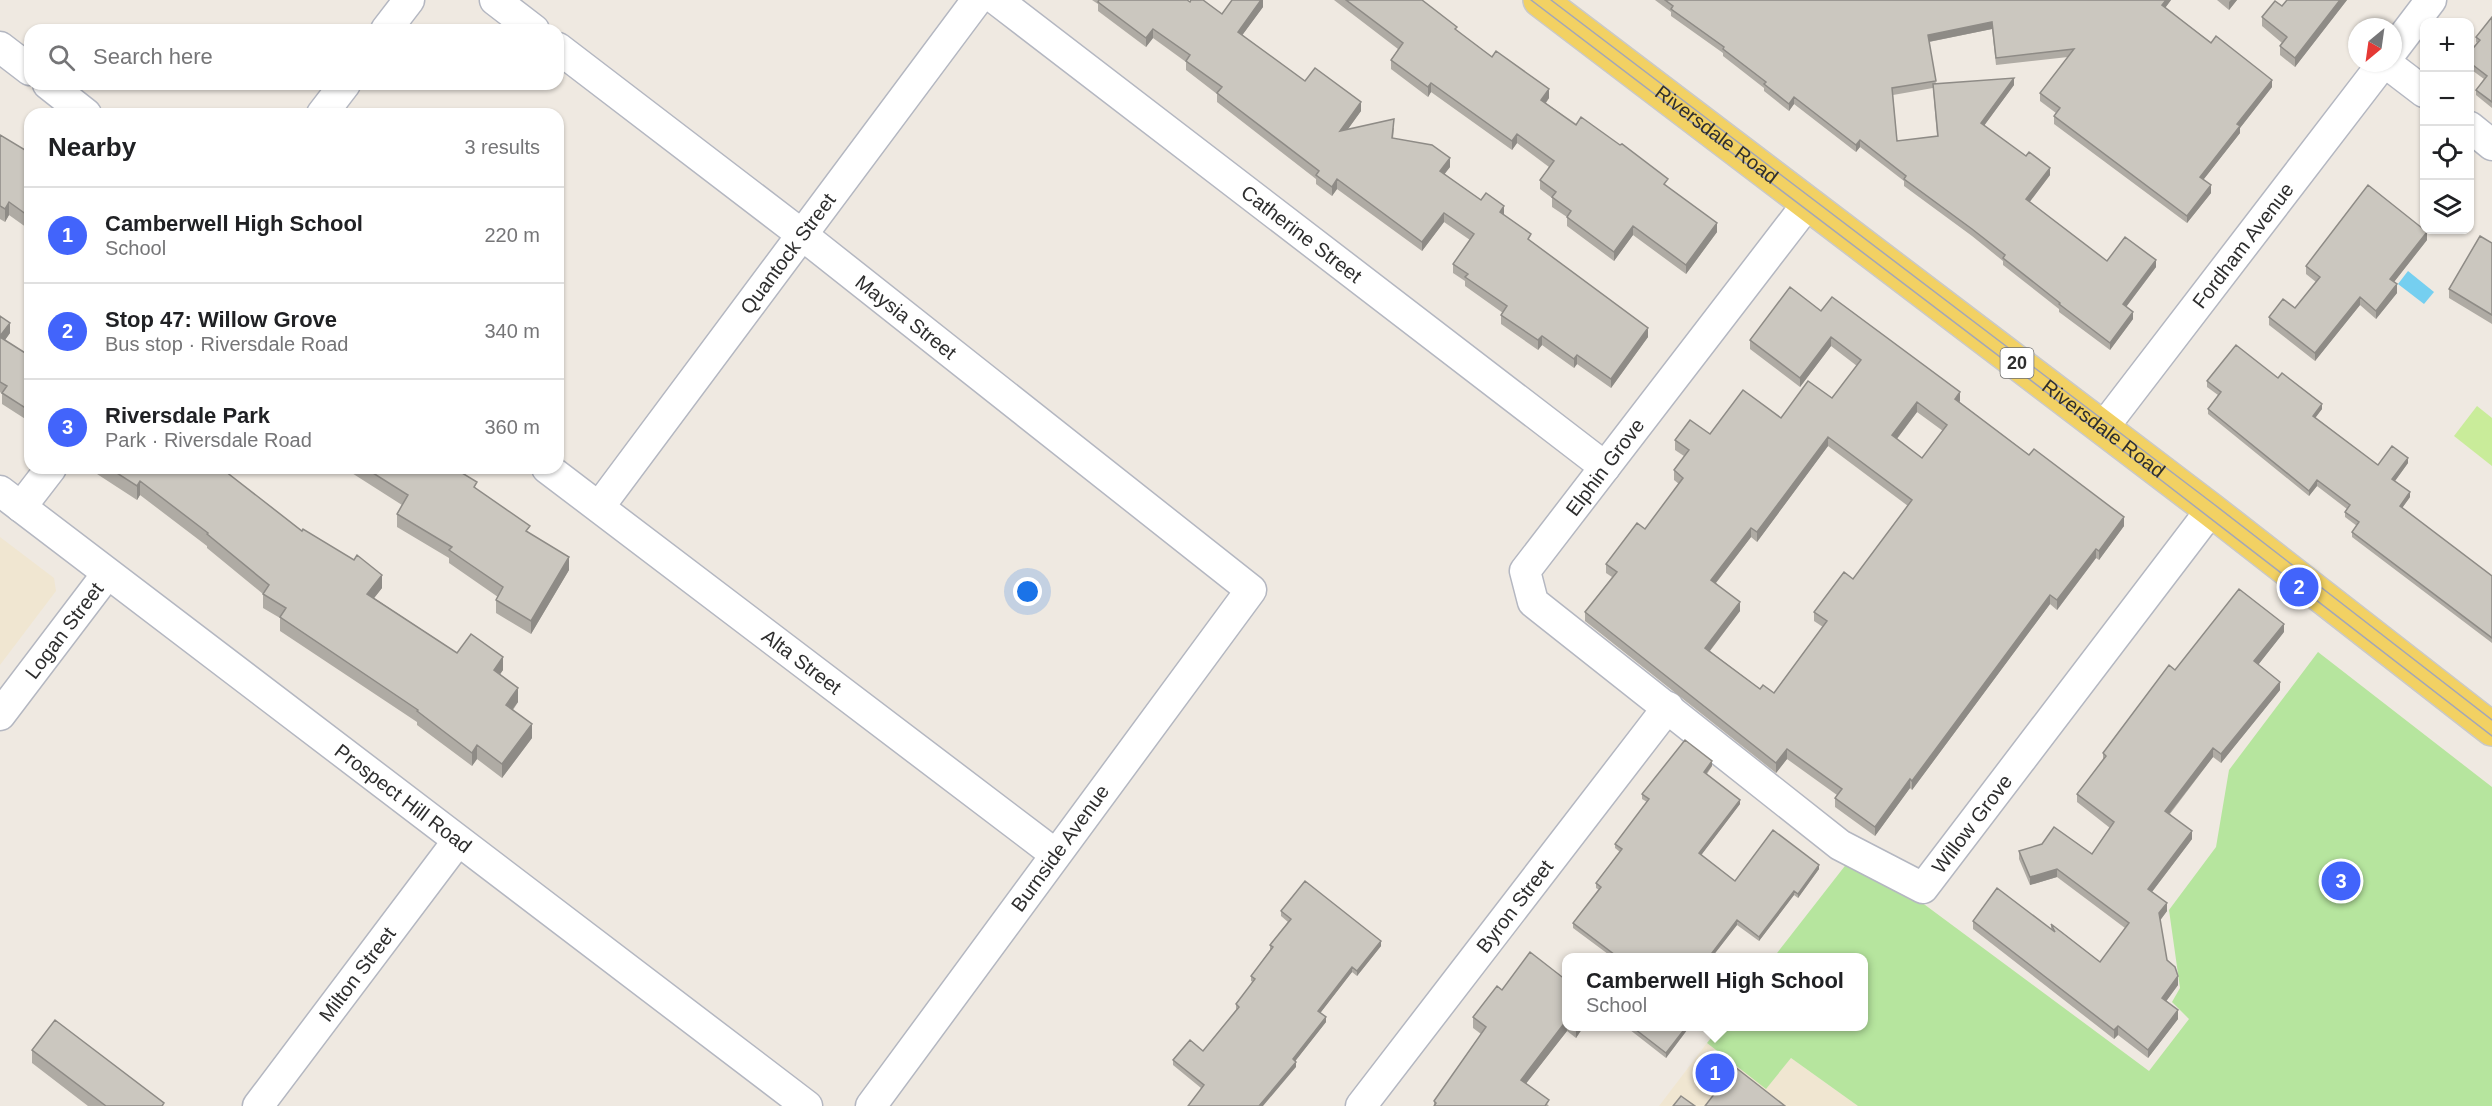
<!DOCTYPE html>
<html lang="en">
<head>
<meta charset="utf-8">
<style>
  :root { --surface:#fff; --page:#f2f2f2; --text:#202124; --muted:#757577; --line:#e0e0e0; --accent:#4264fb }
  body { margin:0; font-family:Arial,sans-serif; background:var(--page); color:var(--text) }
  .controls { position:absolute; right:18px; top:18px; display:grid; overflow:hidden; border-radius:12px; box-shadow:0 2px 4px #0004 }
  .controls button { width:54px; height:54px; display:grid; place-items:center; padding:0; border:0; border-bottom:2px solid var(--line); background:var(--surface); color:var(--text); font:30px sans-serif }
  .compass { position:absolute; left:2348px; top:18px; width:54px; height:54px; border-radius:50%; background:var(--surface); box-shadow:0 2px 4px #0004; rotate:209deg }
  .you { position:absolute; left:1028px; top:592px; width:21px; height:21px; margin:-15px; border:4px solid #fff; border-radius:50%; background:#1a73e8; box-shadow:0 0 0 9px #1a73e833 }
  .badge { display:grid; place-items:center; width:39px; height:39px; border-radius:50%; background:var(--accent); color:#fff; font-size:20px; font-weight:700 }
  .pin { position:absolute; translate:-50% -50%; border:3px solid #fff; box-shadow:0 2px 6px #0006 }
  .popup { position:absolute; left:1562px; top:953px; width:306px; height:78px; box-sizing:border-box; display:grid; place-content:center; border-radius:12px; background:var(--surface); filter:drop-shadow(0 2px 4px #0005); font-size:20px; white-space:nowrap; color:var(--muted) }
  .popup b { font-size:22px; color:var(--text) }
  .popup::after { content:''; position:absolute; left:50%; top:100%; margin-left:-12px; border:12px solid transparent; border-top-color:var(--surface) }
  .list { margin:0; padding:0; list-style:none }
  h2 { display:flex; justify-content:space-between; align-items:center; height:78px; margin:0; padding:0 24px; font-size:26px }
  h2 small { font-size:20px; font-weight:400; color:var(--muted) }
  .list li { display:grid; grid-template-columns:39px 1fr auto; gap:18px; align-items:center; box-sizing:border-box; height:96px; padding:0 24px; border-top:2px solid var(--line) }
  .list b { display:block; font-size:22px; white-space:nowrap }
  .list p { margin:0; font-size:20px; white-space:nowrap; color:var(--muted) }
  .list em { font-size:20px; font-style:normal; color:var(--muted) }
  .icon { flex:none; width:33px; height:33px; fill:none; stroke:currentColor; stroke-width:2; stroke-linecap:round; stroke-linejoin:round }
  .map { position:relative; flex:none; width:2492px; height:1106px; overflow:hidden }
  .search { position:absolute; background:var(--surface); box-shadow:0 2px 4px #0004; left:24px; top:24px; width:540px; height:66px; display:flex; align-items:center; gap:15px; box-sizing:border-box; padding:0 21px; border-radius:18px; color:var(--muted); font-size:22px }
  .panel { position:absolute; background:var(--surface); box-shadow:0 2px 4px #0004; left:24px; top:108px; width:540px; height:366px; border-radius:18px }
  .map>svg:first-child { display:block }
</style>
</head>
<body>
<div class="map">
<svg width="2492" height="1106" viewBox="0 0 2492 1106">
  <rect width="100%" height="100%" fill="#efe9e1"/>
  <!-- education -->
  <path fill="#f0e6d1" d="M0,537L54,578L56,591L0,665Z
    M1707,1043L1766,1088L1791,1058L1858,1106H1659Z"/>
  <!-- green -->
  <path fill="#b6e59e" d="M2318,652L2492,787V1106H1858L1791,1058L1766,1089L1707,1043L1720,1027L1864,1026V958L1774,957L1855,853L2149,1071L2189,1019L2172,1002L2180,988L2169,910L2216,847L2229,770Z"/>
  <!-- pitch -->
  <path fill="#c9ec9a" d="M2477,406L2492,418V466L2454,436Z"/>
  <!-- water -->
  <path fill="#75cff0" d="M2408,271L2434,292L2424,304L2398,284Z"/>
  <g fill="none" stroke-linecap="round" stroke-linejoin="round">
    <!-- minor casing -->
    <g stroke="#b4b7c1" stroke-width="33">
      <g id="minor">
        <path d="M495,0L534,30"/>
        <path id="s1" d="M997,0L1605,467"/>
        <path d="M386,30L409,0"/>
        <path d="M0,47L30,70"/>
        <path id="s2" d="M558,48L801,234L1251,590L871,1106"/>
        <path d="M2393,50L2431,0"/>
        <path d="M2386,63L2424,92"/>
        <path d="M48,84L86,114"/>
        <path d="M322,114L345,84"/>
        <path d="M2470,127L2492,145"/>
        <path id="s3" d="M1808,203L1525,571L1533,602L1840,845L1923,888L2211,510"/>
        <path id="s4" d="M2103,428L2383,63"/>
        <path id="s5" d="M547,468L1055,854"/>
        <path id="s6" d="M0,491L807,1106"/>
        <path d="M21,507L51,468"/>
        <path id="s7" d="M599,507L977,0"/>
        <path id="s8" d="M0,715L107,574"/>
        <path id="s9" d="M258,1106L457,842"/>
        <path id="s10" d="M1361,1106L1668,707"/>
      </g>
    </g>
    <!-- major casing -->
    <g stroke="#c9c9c9" stroke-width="36">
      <g id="major">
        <path id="s11" d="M1540,0L2211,510L2492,729"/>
      </g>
    </g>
    <!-- minor -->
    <use href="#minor" stroke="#fff" stroke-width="30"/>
    <!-- major -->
    <use href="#major" stroke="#f2d163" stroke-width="33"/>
    <!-- tram -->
    <path stroke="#a3a6b8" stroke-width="1.5" d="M1531,0L2100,433L2492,736
      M1551,0L2215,505L2492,720"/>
  </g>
  <!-- wall -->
  <path fill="#afaba4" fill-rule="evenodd" d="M1092,0H1187L1190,2L1222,14L1263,0V7L1242,35L1305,81L1361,111L1348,129L1394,128L1393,139L1450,167L1444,174L1481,200L1504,215L1531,242L1648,337L1611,388L1577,364L1574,368L1542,345L1538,350L1501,324V315L1503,313L1465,286V281L1453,273V264L1470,240L1444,222L1422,251L1337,189L1332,196L1316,184V179L1217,102V94L1186,70V62L1153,38L1146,47L1098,11V4Z
    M1334,0H1422L1457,31L1549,98L1546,103L1668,187L1717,232L1686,274L1633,235L1614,261L1567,226V217L1552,207V198L1540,189V180L1549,167L1517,143L1512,150L1431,92L1428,97L1391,69V60L1398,49Z
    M1655,0H2171L2165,8L2272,87L2240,128V133L2203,180L2211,193L2187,223L2054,124V116L2056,113L2040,101V93L2068,57L1996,65L1992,29L1929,42L1936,84L2014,85L1984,125L2050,175L2029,202L2107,261L2156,267L2126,307L2133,319L2110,350L2059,312V309L2003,265V261L1972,236L1904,186V181L1860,147L1856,152L1794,104L1789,111L1764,91V88L1723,56V53L1671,16V12ZM1933,88L1937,136L1897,141L1893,95Z
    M2217,0H2237L2229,10Z
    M2287,0H2347L2295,67L2280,55V46L2282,43L2262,26V17L2282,6Z
    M2492,17V108L2476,95V90L2484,79L2469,68V53L2477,43L2476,42V37Z
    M0,135L30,153V230L9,215L5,222L0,219Z
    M2427,240L2394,282L2397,293L2376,319L2360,305L2315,361L2269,325V317L2295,308L2316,282L2306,274V266Z
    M2492,243V324L2449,298V289Z
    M1821,311L1960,401L1959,402L2124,526L2099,560L2096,558L2057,610L2050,604L1912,790L1910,788L1875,836L1835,807V798L1837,795L1787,759L1776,773L1585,621V612L1612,577L1606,573V564L1645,529L1679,484L1674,480V470L1684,456L1675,450V440L1710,434L1781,418L1832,398L1857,366L1831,346L1800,387L1750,349V340ZM1917,412L1943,431L1922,458L1897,439ZM1828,446L1908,506L1853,579L1814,612V621L1823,627L1774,693L1760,689L1710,651L1740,611L1716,583L1751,537L1757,542Z
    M0,316L10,333L5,340L30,356V422L2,404V394L0,392Z
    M2278,378L2322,409L2315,417L2378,465L2408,463L2395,481L2410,497L2402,508L2492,576V643L2352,537V532L2357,526L2345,517V512L2347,509L2317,486L2309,496L2208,414V409L2218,395L2207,387V381Z
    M97,468H221L302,531L382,588L374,598L457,653L503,670L500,674L518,702L513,710L532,738L502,778L477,759L472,766L417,725V722L280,631V618L263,608V594L207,548V546L140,495L137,500L97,474Z
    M318,468H330L327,473Z
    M344,468H454L477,489L530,534L569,570L531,634L496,613V600L498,597L449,563V558L397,527V514L402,505Z
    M2284,632L2258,665L2280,690L2221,763L2213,757L2170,814L2192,839L2152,892L2167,911L2160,920L2167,960L2178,985L2166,1001L2178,1019L2148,1058L2118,1035L2114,1039L1973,929V921L2051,930V924L2100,962L2125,928L2057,877L2030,885L2019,859V851L2092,854L2110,828L2077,802V794L2103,760V753Z
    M1712,766L1707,774L1740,804L1701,855L1735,881L1819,869L1798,898L1794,895L1759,941L1737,925L1712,957H1612L1573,928V923L1599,890L1596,888V883L1620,852L1615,848V844L1647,802L1642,799V794Z
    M1281,911L1381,946L1357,976L1352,972L1320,1013L1326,1022L1295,1061L1296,1067L1201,1088L1173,1065V1060L1203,1051L1236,1010V1004L1253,982L1251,981V976L1270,950V945L1288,922L1281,916Z
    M1502,990L1566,1026H1584L1576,1038L1567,1031L1526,1083L1549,1106H1434V1101L1481,1034L1473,1028V1017Z
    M1625,1026H1690L1666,1058Z
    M32,1050L164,1106H88L32,1063Z"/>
  <!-- shaded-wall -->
  <path fill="#8e8b86" d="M1261,0H1263V7L1238,41V32Z
    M2166,0H2171L2162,12V5Z
    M2231,0H2237L2229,10V2Z
    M2340,0H2347L2295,67V58Z
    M1992,22V29L1928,42V35Z
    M1153,29V38L1146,47V38Z
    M2014,78V85L1981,130V123Z
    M2272,80V87L2240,128V133L2200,184V177L2237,124Z
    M1431,83V92L1428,97V87Z
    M1549,89V98L1541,109V100Z
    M1794,97V104L1789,111V104Z
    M1361,102V111L1340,140V131Z
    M1517,134V143L1512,150V141Z
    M1860,140V147L1856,152V145Z
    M1450,158V167L1440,180V171Z
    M2050,168V175L2026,207V199Z
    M1337,179V189L1332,196V187Z
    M2211,185V193L2187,223V216Z
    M9,202V215L5,222V209Z
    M1504,206V215L1500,212Z
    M1444,213V222L1422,251V242Z
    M1717,223V232L1686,274V265Z
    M1633,226V235L1614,261V252Z
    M2427,232V240L2390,287V279Z
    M2156,260V267L2123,311V304Z
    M2397,284V293L2376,319V311Z
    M2360,297V305L2315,361V353Z
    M2133,312V319L2110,350V343Z
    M10,323V333L0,347V336Z
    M1648,328V337L1611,388V379Z
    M1542,336V345L1538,350V340Z
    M1831,337V346L1800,387V378Z
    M1577,355V364L1574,368V359Z
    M1960,392V401L1955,408V399Z
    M1917,402V412L1892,445V435Z
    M2322,404V409L2313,421V416Z
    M1828,437V446L1757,542V532Z
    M2408,458V463L2392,485V479Z
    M2317,480V486L2309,496V491Z
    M140,481V495L137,500V486Z
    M2410,492V497L2400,511V506Z
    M2124,517V526L2099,560V551Z
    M1751,528V537L1711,589V580Z
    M2096,549V558L2057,610V600Z
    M569,557V570L531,634V621Z
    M382,575V588L367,607V594Z
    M2050,595V604L1912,790V781Z
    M1740,602V611L1705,657V648Z
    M2284,624V632L2254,670V661Z
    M503,657V670L494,683V670Z
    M2280,682V690L2221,763V754Z
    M518,688V702L506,718V705Z
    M532,724V738L502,778V764Z
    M477,745V759L472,766V753Z
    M2213,748V757L2165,819V811Z
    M1787,749V759L1776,773V763Z
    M1712,761V766L1704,776V772Z
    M1910,779V788L1875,836V827Z
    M1740,800V804L1699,858V853Z
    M2192,831V839L2148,897V889Z
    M1819,865V869L1798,898V894Z
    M2057,869V877L2030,885V877Z
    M1794,891V895L1759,941V937Z
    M2167,903V911L2159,922V913Z
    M1737,920V925L1712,957H1709Z
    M1381,941V946L1357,976V971Z
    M1352,967V972L1318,1016V1011Z
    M2178,976V985L2162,1007V998Z
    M2178,1010V1019L2148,1058V1050Z
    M1326,1017V1022L1293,1064V1059Z
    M1566,1021L1567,1031L1521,1090V1080Z
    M1576,1026H1584L1576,1038Z
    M1687,1026H1690L1666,1058V1053Z
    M2118,1026V1035L2114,1039V1030Z
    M1296,1062V1067L1263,1106H1259Z"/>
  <!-- building -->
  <path fill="#cbc7bf" stroke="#8e8b86" stroke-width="1.5" fill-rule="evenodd" d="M1099,0H1187L1190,2L1191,0H1203L1222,14L1232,0H1261L1238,32L1305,81L1315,68L1361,102L1340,131L1394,119L1392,138L1432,145L1450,158L1440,171L1481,200L1486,193L1504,206L1500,212L1531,234L1528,239L1648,328L1611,379L1577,355L1574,359L1542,336L1538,340L1501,315L1507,306L1465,277L1468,274L1453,264L1474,234L1444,213L1422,242L1337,179L1332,187L1316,175L1319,171L1217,93L1222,87L1186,61L1190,55L1153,29L1146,38L1098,2Z
    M1346,0H1422L1457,27L1455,29L1492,57L1496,51L1549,89L1541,100L1576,125L1581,117L1620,145L1622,144L1668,179L1664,184L1717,223L1686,265L1633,226L1614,252L1567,217L1571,211L1552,197L1556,192L1540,180L1554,161L1517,134L1512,141L1431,83L1428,87L1391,60L1403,43Z
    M1665,0H2166L2162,5L2211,43L2216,36L2272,80L2237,124L2240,126L2200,177L2211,185L2187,216L2054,116L2060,108L2040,93L2074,49L1996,58L1992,22L1928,35L1936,81L1892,88L1897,141L1938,136L1933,84L2014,78L1981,123L2026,156L2029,152L2050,168L2026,199L2107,261L2125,237L2156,260L2123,304L2133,312L2110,343L2059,304L2060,303L2003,258L2005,255L1972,229L1904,179L1906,176L1860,140L1856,145L1794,97L1789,104L1764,84L1766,82L1723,49L1724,47L1671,9L1673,6Z
    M2287,0H2340L2295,58L2280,46L2287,37L2262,17L2275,1L2282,6Z
    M2492,17V102L2476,90L2487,76L2469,62V53L2480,40L2476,37Z
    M0,135L30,153V217L9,202L5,209L0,206Z
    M2368,185L2427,232L2390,279L2397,284L2376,311L2360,297L2315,353L2269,317L2283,299L2295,308L2320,277L2306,266Z
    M2480,236L2492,243V315L2449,289Z
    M1790,287L1821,311L1832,297L1960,392L1955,399L2029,455L2034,449L2124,517L2099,551L2096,549L2057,600L2050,595L1912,781L1910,779L1875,827L1835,798L1842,789L1787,749L1776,763L1585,612L1617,572L1606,564L1637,523L1645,529L1683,478L1674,470L1689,450L1675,440L1690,420L1710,434L1743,390L1781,418L1808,381L1832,398L1861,360L1831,337L1800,378L1750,340ZM1917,402L1947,425L1922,458L1892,435ZM1828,437L1912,500L1853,579L1844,572L1814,612L1827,621L1774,693L1763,685L1760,689L1705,648L1740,602L1711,580L1751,528L1757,532Z
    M0,316L10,323L0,336Z
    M0,337L30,356V411L2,393L7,386L0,382Z
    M2236,345L2278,378L2282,373L2322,404L2313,416L2378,465L2392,446L2408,458L2392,479L2410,492L2400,506L2492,576V638L2352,532L2359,522L2345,512L2350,505L2317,480L2309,491L2208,409L2221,392L2207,381Z
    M109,468H221L302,531L303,529L354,560L357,555L382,575L367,594L457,653L471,634L503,657L494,670L518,688L506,705L532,724L502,764L477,745L472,753L417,711L418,710L280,617L286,608L263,594L269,585L207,534L208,533L140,481L137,486Z
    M365,468H454L477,482L474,487L530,526L526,531L569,557L531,621L496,600L503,587L449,550L452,547L397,514L408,495Z
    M2239,589L2284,624L2254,661L2280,682L2221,754L2213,748L2165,811L2192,831L2148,889L2167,903L2159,913L2167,960L2175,967L2178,976L2162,998L2178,1010L2148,1050L2118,1026L2114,1030L1973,921L1997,888L2055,932L2051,924L2100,962L2129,923L2057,869L2030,877L2019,851L2042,844L2054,827L2092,854L2114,822L2077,794L2106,756L2103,753L2169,665L2175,670Z
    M1685,740L1712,761L1704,772L1740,800L1699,853L1735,881L1773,830L1819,865L1798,894L1794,891L1759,937L1737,920L1709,957H1695L1691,954L1688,957H1614L1615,955L1573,923L1601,887L1596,883L1622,849L1615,844L1649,799L1642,794Z
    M1305,881L1381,941L1357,971L1352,967L1318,1011L1326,1017L1293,1059L1296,1062L1259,1106H1188L1204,1085L1173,1060L1190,1040L1203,1051L1239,1007L1236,1004L1255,979L1251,976L1273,947L1270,945L1291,919L1281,911Z
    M1530,952L1566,980V1021L1521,1080L1549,1100L1545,1106H1434L1436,1103L1434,1101L1486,1027L1473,1017L1497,986L1502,990Z
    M55,1020L164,1103L162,1106H106L32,1050Z
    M1631,1026H1687L1666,1053Z
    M1735,1067L1785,1106H1705Z
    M1681,1096L1695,1106H1673Z"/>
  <g text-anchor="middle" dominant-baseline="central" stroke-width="4.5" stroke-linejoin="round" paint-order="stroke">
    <!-- shield labels -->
    <rect fill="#fff" stroke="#6d6d6d" stroke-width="1.5" x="2000.5" y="348" width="33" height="30" rx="4.5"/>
    <g font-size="18" font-weight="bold" fill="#2e2e2e">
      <text x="2017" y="363">20</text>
    </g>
    <!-- street labels -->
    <g font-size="20" fill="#2e2e2e" stroke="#fff">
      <text stroke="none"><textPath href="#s11" startOffset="222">Riversdale Road</textPath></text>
      <text stroke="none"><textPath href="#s1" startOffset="384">Catherine Street</textPath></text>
      <text stroke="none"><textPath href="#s4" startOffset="230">Fordham Avenue</textPath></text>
      <text stroke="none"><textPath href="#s7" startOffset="316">Quantock Street</textPath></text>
      <text stroke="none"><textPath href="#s2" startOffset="440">Maysia Street</textPath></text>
      <text stroke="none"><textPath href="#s11" startOffset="708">Riversdale Road</textPath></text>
      <text transform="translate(1605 467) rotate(-53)">Elphin Grove</text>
      <text stroke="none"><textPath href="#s8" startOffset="106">Logan Street</textPath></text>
      <text stroke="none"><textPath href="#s5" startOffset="320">Alta Street</textPath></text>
      <text stroke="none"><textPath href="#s6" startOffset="507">Prospect Hill Road</textPath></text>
      <text stroke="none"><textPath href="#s3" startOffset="1062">Willow Grove</textPath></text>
      <text transform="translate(1060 848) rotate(-54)">Burnside Avenue</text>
      <text stroke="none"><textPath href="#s10" startOffset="252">Byron Street</textPath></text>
      <text stroke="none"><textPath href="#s9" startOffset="165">Milton Street</textPath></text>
    </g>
  </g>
</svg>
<div class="controls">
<button>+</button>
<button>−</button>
<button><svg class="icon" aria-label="locate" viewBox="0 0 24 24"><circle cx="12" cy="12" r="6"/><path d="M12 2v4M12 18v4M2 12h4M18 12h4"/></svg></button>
<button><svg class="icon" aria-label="layers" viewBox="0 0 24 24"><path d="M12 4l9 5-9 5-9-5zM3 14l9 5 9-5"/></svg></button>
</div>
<svg class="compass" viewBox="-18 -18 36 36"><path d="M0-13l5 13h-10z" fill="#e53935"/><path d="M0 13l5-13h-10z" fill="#757577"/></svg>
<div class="you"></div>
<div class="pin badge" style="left:1715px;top:1073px">1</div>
<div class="popup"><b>Camberwell High School</b>School</div>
<div class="pin badge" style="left:2299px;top:587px">2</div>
<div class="pin badge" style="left:2341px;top:881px">3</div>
<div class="search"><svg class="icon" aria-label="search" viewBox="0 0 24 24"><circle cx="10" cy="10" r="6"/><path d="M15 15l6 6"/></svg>Search here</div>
<section class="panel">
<h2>Nearby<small>3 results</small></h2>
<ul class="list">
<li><span class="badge">1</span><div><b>Camberwell High School</b><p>School</p></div><em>220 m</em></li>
<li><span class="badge">2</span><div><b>Stop 47: Willow Grove</b><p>Bus stop · Riversdale Road</p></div><em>340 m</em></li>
<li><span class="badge">3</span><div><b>Riversdale Park</b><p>Park · Riversdale Road</p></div><em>360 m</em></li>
</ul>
</section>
</div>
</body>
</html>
